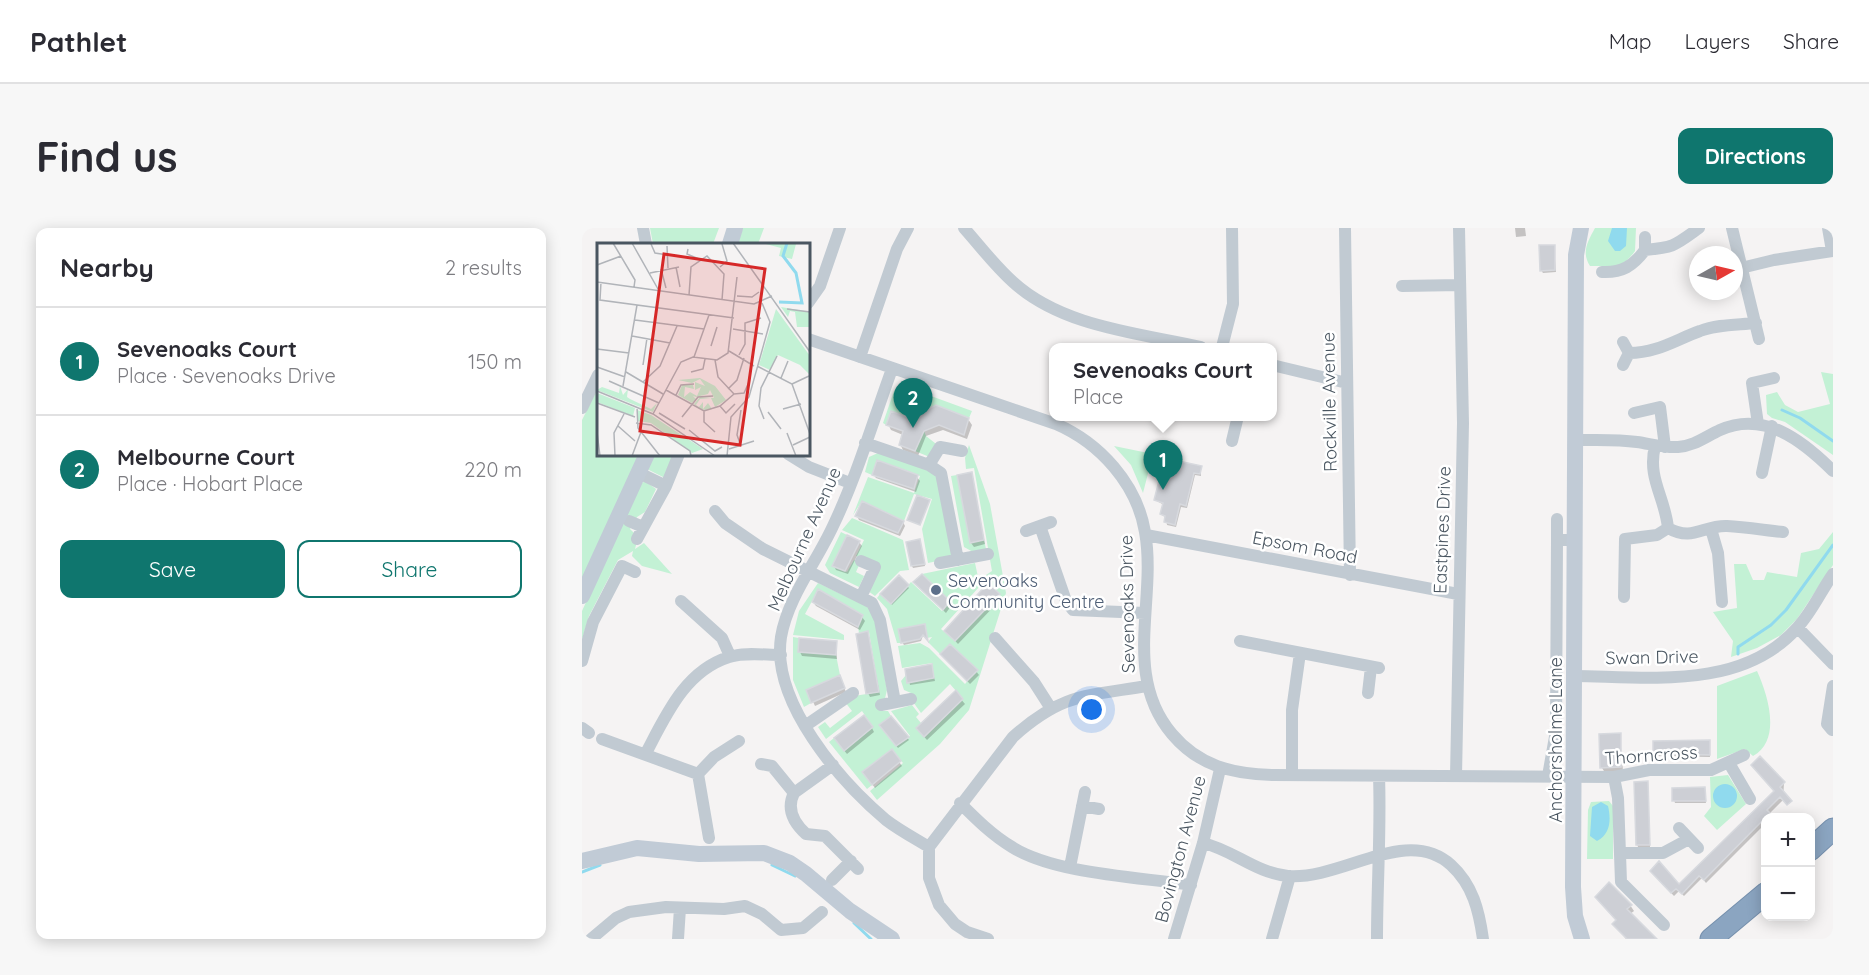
<!DOCTYPE html>
<html lang="en">
<head>
<meta charset="utf-8">
<style>
  :root { --surface:#fff; --page:#f7f7f7; --text:#2b2b33; --muted:#7c7c81; --line:#e1e1e2; --accent:#0f766e }
  body { margin:0; font-family:Quicksand,sans-serif; background:var(--page); color:var(--text) }
  .controls { position:absolute; right:18px; bottom:18px; display:grid; overflow:hidden; border-radius:12px; box-shadow:0 3px 15px #0003 }
  .controls button { width:54px; height:54px; display:grid; place-items:center; padding:0; border:0; border-bottom:2px solid var(--line); background:var(--surface); color:var(--text); font:30px sans-serif }
  .compass { position:absolute; left:1107px; top:18px; width:54px; height:54px; border-radius:50%; background:var(--surface); box-shadow:0 3px 15px #0003; rotate:82deg }
  .you { position:absolute; left:510px; top:482px; width:21px; height:21px; margin:-15px; border:4px solid #fff; border-radius:50%; background:#1a73e8; box-shadow:0 0 0 9px #1a73e833 }
  .badge { display:grid; place-items:center; width:39px; height:39px; border-radius:50%; background:var(--accent); color:#fff; font-size:20px; font-weight:700 }
  .pin { position:absolute; translate:-50% -50px; filter:drop-shadow(0 2px 3px #0008) }
  .pin::after { content:''; position:absolute; top:32px; width:21px; height:18px; background:inherit; clip-path:polygon(0 0,100% 0,50% 100%) }
  .popup { position:absolute; left:467px; top:115px; width:228px; height:78px; box-sizing:border-box; display:grid; place-content:center; border-radius:12px; background:var(--surface); filter:drop-shadow(0 2px 4px #0005); font-size:20px; white-space:nowrap; color:var(--muted) }
  .popup b { font-size:22px; color:var(--text) }
  .popup::after { content:''; position:absolute; left:50%; top:100%; margin-left:-12px; border:12px solid transparent; border-top-color:var(--surface) }
  .list { margin:0; padding:0; list-style:none }
  h2 { display:flex; justify-content:space-between; align-items:center; height:78px; margin:0; padding:0 24px; font-size:26px }
  h2 small { font-size:20px; font-weight:400; color:var(--muted) }
  .list li { display:grid; grid-template-columns:39px 1fr auto; gap:18px; align-items:center; box-sizing:border-box; height:108px; padding:0 24px; border-top:2px solid var(--line) }
  .list b { display:block; font-size:22px; white-space:nowrap }
  .list p { margin:0; font-size:20px; white-space:nowrap; color:var(--muted) }
  .list em { font-size:20px; font-style:normal; color:var(--muted) }
  .actions { display:flex; gap:12px; padding:18px 24px }
  .actions a { flex:1; padding:14px 0; border:2px solid var(--accent); border-radius:12px; text-align:center; font-size:21px; color:var(--accent) }
  .actions .main { background:var(--accent); color:#fff }
  .map { position:relative; flex:none; width:1251px; height:711px; overflow:hidden; border-radius:12px }
  header { display:flex; align-items:center; gap:36px; box-sizing:border-box; height:84px; padding:0 30px; background:var(--surface); border-bottom:2px solid var(--line) }
  header strong { font-size:28px }
  nav { display:flex; gap:33px; margin-inline-start:auto; font-size:21px }
  .intro { display:flex; align-items:center; justify-content:space-between; box-sizing:border-box; height:144px; padding:0 36px }
  h1 { margin:0; font-size:42px }
  .button { padding:15px 27px; border-radius:12px; background:var(--accent); color:#fff; font-size:21px; font-weight:700 }
  main { display:flex; gap:36px; padding:0 36px }
  aside { flex:1; background:var(--surface); border-radius:12px; box-shadow:0 3px 15px #0003 }
  .map>svg:first-child { display:block }
</style>
</head>
<body>
<header>
<strong>Pathlet</strong>
<nav><a>Map</a><a>Layers</a><a>Share</a></nav>
</header>
<div class="intro"><h1>Find us</h1><a class="button">Directions</a></div>
<main>
<aside>
<h2>Nearby<small>2 results</small></h2>
<ul class="list">
<li><span class="badge">1</span><div><b>Sevenoaks Court</b><p>Place · Sevenoaks Drive</p></div><em>150 m</em></li>
<li><span class="badge">2</span><div><b>Melbourne Court</b><p>Place · Hobart Place</p></div><em>220 m</em></li>
</ul>
<div class="actions"><a class="main">Save</a><a>Share</a></div>
</aside>
<div class="map">
<svg width="1251" height="711" viewBox="0 0 1251 711">
  <rect width="100%" height="100%" fill="#f5f3f3"/>
  <!-- green -->
  <path fill="#c3f1d5" d="M68,0H137L131,16H71Z
    M161,0H182L176,16H155Z
    M1013,0H1054L1053,23C1038,44 1028,37 1008,38C999,24 1006,13 1013,0Z
    M1239,144L1251,146V227L1203,194L1190,190L1185,186L1184,167L1195,164L1203,177L1216,184L1248,176Z
    M318,156L332,158L349,168L390,183L387,190L354,177L328,190L309,183L304,197L301,195L312,163Z
    M16,160V226L58,227L0,353V192Z
    M342,203L344,208L358,219L350,230L333,223Z
    M387,217L408,276L424,365L387,482L358,516L295,572L288,563L321,535L310,522L280,544L290,557L285,561L247,514L252,510L262,523L291,499L280,483L244,511L236,499L243,494L248,500L270,483L263,474L272,468L297,464L287,404L277,405L276,399L281,387L236,362L223,386L262,407V412L211,407L217,383L236,355L286,379L293,392L305,462L300,483H306L309,488L297,497L314,518L328,508L309,483L330,477L337,486L334,489L339,495L334,500L343,509L381,471L368,456L339,485L329,471V465L322,462L319,453L324,447L326,455L352,450L350,435L320,440L316,418L338,415L347,420L383,456L395,442L368,416L358,426L346,414L350,409L345,410L343,396L317,401L319,415H315L305,381L295,370L298,366L309,376L329,354L360,383L368,373L340,346L393,335L398,358L359,401L373,413L418,366L406,355L404,347L410,343L392,240L384,241L383,230Z
    M532,218L571,226L561,265L549,237Z
    M296,225L346,241L355,249L370,326L365,331L346,335L340,301L350,271L332,266L322,293L280,273L271,287L286,249L332,265L338,248L295,232L290,247L283,244L287,229Z
    M72,227H97L87,252L65,241Z
    M375,247L388,315L402,312L404,321L391,324L382,319L369,248Z
    M63,253L74,261L63,284L55,289L48,301L56,309L53,321L62,315L90,346L60,338L50,328L51,323L36,332L7,388L0,412V383L57,257Z
    M270,290L321,312L327,342L318,343L293,368L286,363L298,339L274,328L282,312L260,302Z
    M259,304L265,307L251,338L265,344L272,332L278,335L274,344L282,348L277,359L248,345L243,337Z
    M1251,304V337L1215,391L1199,407L1175,420L1149,429L1151,413L1131,384L1155,380L1152,336H1164L1171,352H1182L1185,344L1215,349L1219,325L1237,321Z
    M211,409L217,410L216,424L254,427L258,447L224,462L229,475L222,479L211,452Z
    M1175,443C1186,467 1200,512 1171,528L1163,521L1135,531V458Z
    M1146,547L1164,576L1135,602L1122,588L1129,579L1128,549Z
    M1027,573L1031,578V631H1005L1006,582L1009,574Z"/>
  <!-- water -->
  <path fill="#90daee" d="M1030,0H1045L1044,18L1038,23H1033L1026,13Z
    M1131 568a12 12 0 1 1 24 0a12 12 0 1 1-24 0Z
    M1019,574L1026,578C1029,591 1029,606 1015,613L1008,608L1010,579Z"/>
  <!-- shadow -->
  <path fill="#0003" d="M933,0H943L944,8L934,9Z
    M972,18L974,44L961,45L959,42Z
    M328,191H386L390,197L385,211L361,202L344,208L336,228L321,222L318,216L321,207L309,202L306,196Z
    M619,239V248L613,247L605,280L599,279L594,299L585,297L584,290L579,286L582,277L573,272L579,251L574,248Z
    M389,245L403,316L392,319L389,315Z
    M291,246L335,249L338,253L334,264L294,250Z
    M275,288L321,294L323,298L318,308L277,292Z
    M338,312L343,338L331,340L330,338Z
    M277,314L280,318L266,346L254,342L252,338Z
    M340,348L367,374L369,378L364,385L336,358L333,355Z
    M406,357L419,371L376,416L364,403Z
    M325,358L327,360L310,377L302,368Z
    M231,374L280,389L283,393L278,402L234,378Z
    M344,400L339,413L322,417L320,414Z
    M286,405L298,467L288,469L286,465Z
    M254,415L255,431L220,428L218,424Z
    M363,430L394,443L397,447L388,456Z
    M350,440L353,453L328,457L325,442Z
    M259,453L264,464L233,478L226,463Z
    M373,464L383,476L345,512L338,504Z
    M309,490L327,512L316,520L300,500Z
    M290,500L292,504L265,526L256,515Z
    M1038,507L1041,543H1022L1020,540Z
    M1127,514L1128,529L1074,528L1072,526Z
    M310,524L320,538L293,560L284,548Z
    M1172,541L1202,555L1201,572L1187,586L1189,589L1184,590V595L1124,655L1120,650L1102,668L1097,663L1092,668L1071,646L1097,658L1194,564Z
    M1066,557L1068,619H1056L1055,616Z
    M1122,561L1124,575H1093L1092,572Z
    M1018,674L1048,677L1052,683L1048,686L1073,711H1044L1032,696L1035,693Z"/>
  <g fill="none" stroke-linecap="round" stroke-linejoin="round">
    <!-- stream -->
    <path stroke="#90daee" stroke-width="3" d="M1200,182L1218,190L1251,213
      M1156,426V419L1189,397L1204,382L1251,317
      M190,637L213,648
      M0,644L18,637
      M272,695L289,711"/>
  </g>
  <!-- building -->
  <path fill="#cdcfd5" stroke="#d7d9de" stroke-width="1.5" d="M957,17H973V42L958,43Z
    M354,177L387,190L382,207L357,197L342,203L333,223L317,217L321,203L304,197L309,183L328,190Z
    M578,229L620,238L618,246L612,245L604,278L598,276L593,297L582,294L583,288L578,286L581,275L572,272L578,249L573,248Z
    M295,232L336,247L332,261L290,247Z
    M390,244L402,312L388,315L375,247Z
    M335,267L348,272L338,297L325,292Z
    M280,273L322,293L316,305L273,288Z
    M265,307L278,313L263,343L250,338Z
    M338,311L343,336L329,338L324,314Z
    M340,346L368,373L361,382L331,354Z
    M317,347L327,357L309,376L298,366Z
    M406,355L418,366L373,413L362,403Z
    M236,361L281,387L276,399L230,374Z
    M343,396L346,413L341,407L338,411L319,415L316,401Z
    M286,403L297,464L284,466L274,406Z
    M217,410L255,413L254,427L216,424Z
    M368,416L396,442L385,453L358,426Z
    M350,436L352,450L325,455L323,441Z
    M258,447L263,460L229,475L224,462Z
    M374,462L381,471L342,509L334,500Z
    M282,487L291,499L262,523L252,510Z
    M309,488L327,509L314,518L297,497Z
    M1039,505V539L1018,540L1017,506Z
    M1128,512V527L1071,526V513Z
    M310,521L319,533L290,557L280,544Z
    M1178,528L1203,554L1198,559L1210,573L1205,577L1198,569L1185,582L1188,585L1122,652L1117,648L1100,666L1094,661L1089,665L1068,643L1077,633L1097,656L1192,563L1169,537Z
    M1066,553L1068,617H1054L1052,554Z
    M1123,559L1124,573H1090V560Z
    M1027,654L1050,677L1045,681L1075,711H1045L1030,696L1034,692L1013,669Z"/>
  <g fill="none" stroke-linecap="round" stroke-linejoin="round">
    <!-- highway casing -->
    <g stroke="#7690ad" stroke-width="23">
      <path id="highway" d="M1228,622L1251,601
        M1129,711L1184,665"/>
    </g>
    <!-- street -->
    <path stroke="#c1cad2" stroke-width="12" d="M61,0L64,16
      M382,0C398,18 413,38 431,54C480,99 557,105 619,119
      M763,0L768,347
      M1150,0L1177,111
      M1246,0L1250,23
      M1063,22V9
      M1159,40L1192,32L1251,23
      M1020,44C1040,45 1051,38 1063,22C1093,19 1092,18 1117,0
      M820,58L878,57
      M226,75L238,58L258,0
      M226,111L474,196C518,215 555,256 563,304C575,372 540,447 590,506C617,538 650,546 691,547L1032,549L1067,542H1129L1162,527
      M1041,114L1047,125
      M640,119L651,76L650,0
      M278,129L315,21L326,0
      M690,137L765,155
      M1041,137L1047,125C1075,125 1093,112 1118,103C1136,96 1156,97 1174,95
      M310,141C291,193 275,248 251,298C234,335 206,369 199,409C189,474 258,553 304,592C317,602 332,610 347,619
      M0,180L16,147
      M1052,185L1078,179L1083,219
      M1176,196L1170,155L1192,150
      M995,212C1015,212 1035,211 1055,214C1069,216 1082,220 1096,219C1112,218 1123,209 1138,202C1182,182 1221,213 1251,243
      M650,213L656,188
      M283,215L347,237L359,245L376,332
      M1073,218C1065,250 1083,269 1086,300
      M206,226L227,239L268,255
      M347,237L358,219L380,223
      M57,245L84,258
      M1180,245L1190,198
      M133,283L143,295L181,321L290,375L298,392L313,474
      M975,291V312
      M47,293L61,299
      M458,298L484,373L491,382L563,385
      M1086,300C1111,314 1121,297 1145,298C1163,299 1182,302 1201,304
      M1129,301L1136,325L1140,374
      M444,303L469,294
      M564,307L876,366
      M55,311L84,258L97,226
      M358,335L406,326
      M279,369L293,339L279,333
      M1042,369L1043,311L1075,307L1086,300
      M99,373L140,410L148,428
      M1216,400L1251,436
      M413,410L452,454L468,479
      M658,413L797,440
      M0,433L11,394L40,338L53,344
      M993,448C1067,449 1160,462 1215,400C1230,384 1239,363 1251,346
      M786,465L789,439
      M299,477L329,471
      M223,498L271,465
      M0,500L7,505
      M1250,502L1245,496L1251,458
      M20,511L116,546
      M64,525C84,487 103,443 147,429C162,424 183,427 199,427
      M1147,535L1168,571
      M179,536L190,538L212,565
      M251,537L212,565C204,581 212,595 224,606L243,608L276,641
      M710,547V482L718,425
      M874,548L881,195L877,0
      M966,548L974,503L975,312H994
      M1032,549L1036,570L1039,654L1082,697
      M378,575C394,591 410,607 430,619C473,646 557,649 609,657
      M500,578L517,581
      M1097,600L1116,620
      M127,610L116,546L132,529L157,513
      M621,615C651,622 674,645 706,648C761,652 824,597 869,637C891,657 897,683 901,711
      M1038,625H1081L1107,611
      M488,639L503,564
      M250,652L269,633
      M9,711L34,690L47,684L84,679L142,681L163,678L180,686L199,702L221,700L240,684
      M96,711L98,680
      M406,711L385,704L373,696L357,677L347,650V619L431,509C480,465 504,468 565,458
      M592,711L621,615L638,541
      M690,711L708,648
      M795,711C795,656 799,603 797,548"/>
    <!-- secondary -->
    <path stroke="#c1cbd6" stroke-width="16" d="M999,0L994,27L991,659L993,688L1000,711
      M148,16L153,0
      M0,368L65,226
      M0,633L55,620L117,626L182,625L208,635L224,646L268,683L310,711"/>
    <!-- highway -->
    <use href="#highway" stroke="#8ba5c1" stroke-width="21"/>
  </g>
  <!-- markers -->
  <circle fill="#5c6f8a" stroke="#fff" stroke-width="2" cx="354" cy="362" r="6"/>
  <g text-anchor="middle" dominant-baseline="central" stroke-width="5" stroke-linejoin="round" paint-order="stroke">
    <!-- street labels -->
    <g font-size="18" fill="#4a5661" stroke="#fff">
      <text transform="translate(747 174) rotate(-91)">Rockville Avenue</text>
      <text transform="translate(860 302) rotate(-88)">Eastpines Drive</text>
      <text transform="translate(222 311) rotate(-66)">Melbourne Avenue</text>
      <text transform="translate(723 319) rotate(11)">Epsom Road</text>
      <text transform="translate(545 376) rotate(-91)">Sevenoaks Drive</text>
      <text transform="translate(1070 429) rotate(-1)">Swan Drive</text>
      <text transform="translate(973 512) rotate(-90)">Anchorsholme Lane</text>
      <text transform="translate(1069 527) rotate(-4)">Thorncross</text>
      <text transform="translate(598 621) rotate(-75)">Bovington Avenue</text>
    </g>
    <!-- service labels -->
    <g font-size="18" fill="#4e5e75" stroke="#fff" text-anchor="start">
      <text x="366" y="352">Sevenoaks<tspan x="366" dy="21">Community Centre</tspan></text>
    </g>
  </g>
  <!-- overview -->
  <g transform="translate(15 15)">
    <rect width="213" height="213" fill="#f5f3f3"/>
    <path d="M165,0L199,1L195,16L182,13L184,5ZM184,64L213,69V84H200L198,69L193,68L191,74ZM179,66L213,113V132L203,122L181,112L173,127L162,122ZM103,135L118,143L129,157L118,164L114,155L103,156L99,162L102,164L106,159V166L111,160L115,166L108,167L101,165L97,161L103,154L117,155L113,147L111,151L99,154L96,153L99,156L95,160L81,152L85,142H96L97,146L88,144L87,154L93,149L100,153L104,144L98,147V139L108,143L103,136L95,140L81,137ZM23,143L26,152L31,146L30,154L33,156L54,166L60,160L56,169L0,147L5,144L22,150ZM0,150L38,165L36,173L0,159ZM40,167L54,172L106,206L95,210L54,180L41,178Z" fill="#c3f1d5"/>
    <path fill="none" stroke="#90daee" stroke-width="3" d="M182,59L205,60L199,30L186,13L190,0"/>
    <path fill="none" stroke="#b1b4b9" stroke-width="1.5" d="M16,0L38,37L37,44M35,0L61,46M136,0L213,109M54,1L58,10L71,12M70,3L71,25M91,6L90,11L102,16M0,22L24,13M79,24L83,44M123,24L130,18L125,1M64,26L69,45M53,30L82,24M0,39L157,61L175,53M4,39L3,57L137,75M92,52L94,24L110,13L127,31L125,57M140,53L155,54L162,49M190,66L213,69M38,77L107,86M136,86L166,91M35,93L73,100M114,103L120,84M0,106L32,110M132,108L157,123M142,112L148,101V80L164,75M97,114L112,72M118,117L121,134L137,151L147,150L152,139M46,122L50,95M160,123L195,141L213,191M0,124L28,134M29,129L66,151M94,129L106,126L108,116M184,135L191,118M12,138L62,160M46,139L63,123L80,83M195,141L212,133M26,143L40,62M131,146L140,137L147,115M69,147L107,168L123,163L137,151M0,148L56,171L118,213M79,152L84,142L97,141M0,160L38,174M123,163L129,170L138,161M40,164L41,185L63,213M186,166L204,161M144,167L140,192L144,203M107,168V179L118,189M171,169L184,186M62,170L88,186M56,171L84,119L96,114L120,117L131,110L140,34M85,174L101,154L116,153M167,176L162,163L164,145L180,113M39,180L54,182L93,208L94,213M21,183L38,198M92,187L118,208L125,204M0,189L3,213M190,190L199,213M196,202L213,194M132,206L157,198M18,213L17,190L27,171M35,213L44,189M130,213L134,174L152,154L173,79L165,60"/>
    <path fill="#d62828" fill-opacity="0.15" stroke="#d62828" stroke-width="3" d="M67,11L168,26L143,202L43,188Z"/>
    <rect width="213" height="213" fill="none" stroke="#4a5661" stroke-width="3"/>
  </g>
</svg>
<div class="controls">
<button>+</button>
<button>−</button>
</div>
<svg class="compass" viewBox="-18 -18 36 36"><path d="M0-13l5 13h-10z" fill="#e53935"/><path d="M0 13l5-13h-10z" fill="#7c7c81"/></svg>
<div class="you"></div>
<div class="pin badge" style="left:581px;top:262px">1</div>
<div class="popup"><b>Sevenoaks Court</b>Place</div>
<div class="pin badge" style="left:331px;top:200px">2</div>
</div>
</main>
</body>
</html>
